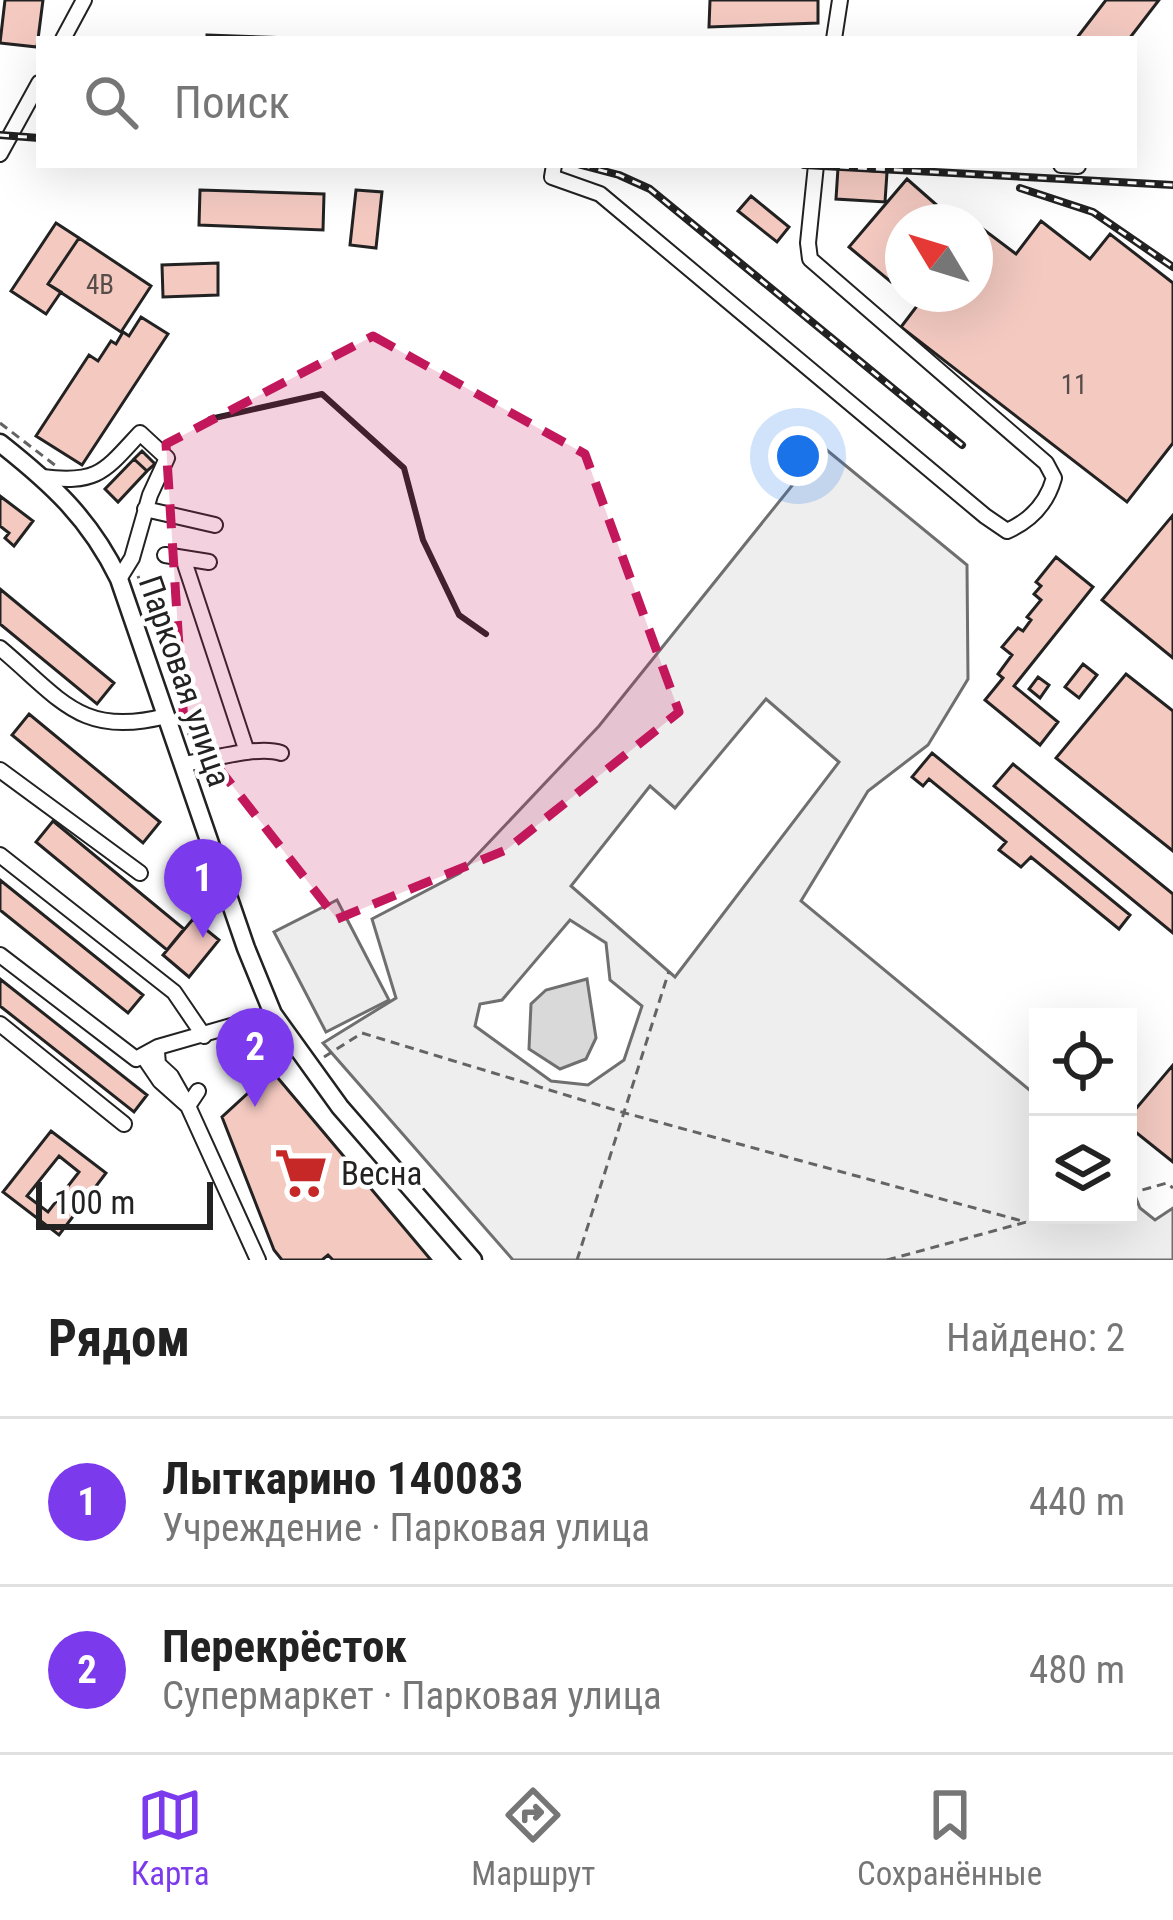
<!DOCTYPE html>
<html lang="ru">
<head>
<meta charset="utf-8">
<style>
  :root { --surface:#fff; --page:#f2f2f2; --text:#222; --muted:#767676; --line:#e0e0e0; --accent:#7c3aed }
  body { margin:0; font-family:"Roboto Condensed",sans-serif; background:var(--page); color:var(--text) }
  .controls { position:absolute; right:36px; bottom:36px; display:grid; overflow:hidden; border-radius:0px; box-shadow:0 12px 48px #0002 }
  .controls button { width:108px; height:108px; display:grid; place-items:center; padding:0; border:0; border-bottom:3px solid var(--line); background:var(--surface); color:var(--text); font:60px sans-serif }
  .compass { position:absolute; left:885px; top:204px; width:108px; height:108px; border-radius:50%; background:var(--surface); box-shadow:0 12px 48px #0002; rotate:308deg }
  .scale { position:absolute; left:36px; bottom:30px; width:177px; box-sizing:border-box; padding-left:12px; border:6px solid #222; border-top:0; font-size:33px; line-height:42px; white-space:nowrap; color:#222; -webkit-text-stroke:9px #fff; paint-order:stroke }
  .you { position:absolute; left:798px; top:456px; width:42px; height:42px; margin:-30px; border:9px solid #fff; border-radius:50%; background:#1a73e8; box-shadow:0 0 0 18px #1a73e833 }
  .badge { display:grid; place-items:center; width:78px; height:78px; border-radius:50%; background:var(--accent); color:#fff; font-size:39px; font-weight:700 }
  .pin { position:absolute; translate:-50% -99px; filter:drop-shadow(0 3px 6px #0008) }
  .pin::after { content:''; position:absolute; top:63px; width:42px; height:36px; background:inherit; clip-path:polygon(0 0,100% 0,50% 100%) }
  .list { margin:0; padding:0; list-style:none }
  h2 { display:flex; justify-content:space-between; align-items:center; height:156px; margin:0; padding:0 48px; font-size:51px }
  h2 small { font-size:39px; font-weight:400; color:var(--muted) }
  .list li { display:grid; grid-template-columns:78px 1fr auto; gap:36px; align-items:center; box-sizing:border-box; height:168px; padding:0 48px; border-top:3px solid var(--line) }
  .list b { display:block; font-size:45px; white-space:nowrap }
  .list p { margin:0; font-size:39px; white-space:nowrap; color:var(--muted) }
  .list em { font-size:39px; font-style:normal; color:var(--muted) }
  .icon { flex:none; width:66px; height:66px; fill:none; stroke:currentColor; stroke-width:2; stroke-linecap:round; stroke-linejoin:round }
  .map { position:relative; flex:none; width:1173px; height:1260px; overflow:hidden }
  .search { position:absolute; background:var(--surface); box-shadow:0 12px 48px #0002; left:36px; right:36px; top:36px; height:132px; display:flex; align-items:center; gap:30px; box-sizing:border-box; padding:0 42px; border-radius:0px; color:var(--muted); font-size:45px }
  .sheet { height:492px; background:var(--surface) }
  nav { display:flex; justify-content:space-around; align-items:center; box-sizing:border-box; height:168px; border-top:3px solid var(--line); background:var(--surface); font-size:33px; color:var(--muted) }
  nav a { display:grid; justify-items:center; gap:6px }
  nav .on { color:var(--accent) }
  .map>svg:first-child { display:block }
</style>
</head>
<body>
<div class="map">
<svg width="1173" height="1260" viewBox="0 0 1173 1260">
  <rect width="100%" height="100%" fill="#fff"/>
  <!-- green -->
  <path fill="#eee" stroke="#6f6f6f" stroke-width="3" fill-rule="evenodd" d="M823,447L967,565L968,679L928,745L868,791L801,901L1038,1097V1215H1128V1178L1140,1208L1155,1220L1173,1208V1260H513L323,1043L396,998L372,919L460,873L599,726ZM766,699L839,762L675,977L571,886L650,786L675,808ZM570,920L606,943L610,980L642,1006L624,1060L588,1085L551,1081L475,1026L480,1004L502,1000Z"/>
  <!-- parking -->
  <path fill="#ededed" stroke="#6f6f6f" stroke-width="3" d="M337,900L389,1000L326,1032L274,932Z"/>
  <!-- water -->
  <path fill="#d9d9d9" stroke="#6f6f6f" stroke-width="3" d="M587,979L596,1038L586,1059L560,1069L529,1049L531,1004L546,990Z"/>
  <!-- building -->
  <path fill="#f3c9c0" stroke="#222" stroke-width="3" fill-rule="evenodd" d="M5,0H43L37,47L0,43Z
    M710,0H818V23L709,27Z
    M1106,0H1159L1129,39H1076Z
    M207,35L291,38V39H207Z
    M838,168L887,172L885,202L836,199Z
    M907,179L948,215L942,222H903V268L891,282L849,247Z
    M200,190L324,194L323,230L199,225Z
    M356,190L382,192L376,248L350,245Z
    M751,196L789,227L777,242L738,211Z
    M1041,221L1090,259L1110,234L1173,283V443L1127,502L901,327L926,294H975V231L979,226L1016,254Z
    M56,223L79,238L48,284L61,292L46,314L11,291Z
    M79,238L151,286L121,332L48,284Z
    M218,263V295L163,297L162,265Z
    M141,317L168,334L82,465L36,436L89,355L98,361L111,341L116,344L123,332L129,336Z
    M142,451L155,464L147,471L134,459Z
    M134,459L147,471L118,502L105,489Z
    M0,496L33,521L14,546L5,538L9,533L0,526Z
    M1173,515V658L1102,600Z
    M1056,557L1093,587L1014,686L1058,722L1040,745L985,700L1003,678L998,674L1012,655L1002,647L1018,628L1023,631L1031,620L1027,617L1041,600L1034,594L1041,586L1036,582Z
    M0,589L114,683L97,704L0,624Z
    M1083,664L1097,675L1079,698L1065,687Z
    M1126,674L1173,711V851L1056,758Z
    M1038,677L1049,685L1040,698L1029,689Z
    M29,714L160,822L143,843L12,735Z
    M932,753L1130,915L1119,929L1031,857L1021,867L999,850L1006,842L929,779L923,786L912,777Z
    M1013,764L1173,894V933L994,786Z
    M53,821L184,929L167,950L36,842Z
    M0,880L143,995L128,1013L0,910Z
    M193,919L219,940L189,977L163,955Z
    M0,979L147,1095L134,1112L0,1006Z
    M1173,1065V1162L1128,1126V1118Z
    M272,1071L431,1260H333L328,1255L322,1260H282L274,1250L222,1117Z
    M51,1131L106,1173L59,1235L3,1192ZM59,1156L79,1172L48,1212L27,1196Z"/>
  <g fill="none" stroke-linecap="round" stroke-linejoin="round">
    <!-- minor casing -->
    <g stroke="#222" stroke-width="18">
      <path id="minor" d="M63,39L84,0
        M834,39L840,0
        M0,154L39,83
        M554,165L552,177L600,194L985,516L1007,531C1032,520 1047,503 1054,478L1046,463L810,259L808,243L816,165
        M1061,165L1078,166
        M42,477C98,484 104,472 140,433L167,458L150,495L132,558L119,579
        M145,509L215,525
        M165,555L209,562
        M183,558L247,752
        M0,648C61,699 81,738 166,716
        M183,764C210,760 258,745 281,753
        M0,770L140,873
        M0,855L174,992L204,1036
        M0,955L136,1059L158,1047L273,1014
        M0,1024L124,1124
        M157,1052L158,1064L171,1076L188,1106L198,1091
        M143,1056L160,1081L188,1106L258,1260"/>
    </g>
    <!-- major casing -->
    <g stroke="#222" stroke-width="21">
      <path id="major" d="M0,443C52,484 90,519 119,579L246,948L273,1014L340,1107L473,1260"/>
    </g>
    <!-- path -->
    <path stroke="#646464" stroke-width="3" stroke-dasharray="9 6" stroke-linecap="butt" d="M0,423L56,466
      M138,576L194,750
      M253,1034L260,1055
      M324,1057L362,1033L625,1113L1026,1222
      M1128,1194L1167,1183L1173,1188
      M577,1260L669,971
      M887,1260L1052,1215"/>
    <!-- minor -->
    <use href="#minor" stroke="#fff" stroke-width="14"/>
    <!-- major -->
    <use href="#major" stroke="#fff" stroke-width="16"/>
    <!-- rail casing -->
    <g stroke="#222" stroke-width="8">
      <path id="rail" d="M0,135L39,138
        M581,165L619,175L650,189L962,445
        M804,165L1173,185
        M1020,188L1093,212L1173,267"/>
    </g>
    <!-- rail -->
    <use href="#rail" stroke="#fff" stroke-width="3" stroke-dasharray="9" stroke-linecap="butt"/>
    <!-- wall -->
    <path stroke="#222" stroke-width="6" d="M210,419L322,394L404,468L423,540L459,615L486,634"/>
  </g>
  <!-- marked area -->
  <path fill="#c2185b" fill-opacity="0.2" stroke="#c2185b" stroke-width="9" stroke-dasharray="24 15" stroke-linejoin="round" d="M373,336L585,454L679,712L506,850L337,919L184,724L166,444Z"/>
  <!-- icons -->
  <defs>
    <g id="supermarket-bare" transform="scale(4.14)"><path d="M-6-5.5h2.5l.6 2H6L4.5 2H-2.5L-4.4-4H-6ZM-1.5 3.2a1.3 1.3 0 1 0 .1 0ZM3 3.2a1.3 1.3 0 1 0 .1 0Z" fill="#c62828" stroke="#fff" stroke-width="2.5" paint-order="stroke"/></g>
  </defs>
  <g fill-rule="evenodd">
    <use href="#supermarket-bare" x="301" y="1173"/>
  </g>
  <g text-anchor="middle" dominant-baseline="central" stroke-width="9" stroke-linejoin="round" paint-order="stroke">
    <!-- number labels -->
    <g font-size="27" fill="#564c4a">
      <text x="100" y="285">4В</text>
      <text x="1074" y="385">11</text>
    </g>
    <!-- street labels -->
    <g font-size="33" fill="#222" stroke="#fff">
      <text transform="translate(185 681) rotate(71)">Парковая улица</text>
    </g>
    <!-- poi labels -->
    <g font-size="33" fill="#222" stroke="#fff" text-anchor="start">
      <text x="341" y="1173">Весна</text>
    </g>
  </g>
</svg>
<div class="controls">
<button><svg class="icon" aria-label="locate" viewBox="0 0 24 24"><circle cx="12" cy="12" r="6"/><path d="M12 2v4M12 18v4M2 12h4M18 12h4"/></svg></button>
<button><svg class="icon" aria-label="layers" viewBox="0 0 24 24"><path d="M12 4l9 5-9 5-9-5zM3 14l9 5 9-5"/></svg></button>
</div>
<svg class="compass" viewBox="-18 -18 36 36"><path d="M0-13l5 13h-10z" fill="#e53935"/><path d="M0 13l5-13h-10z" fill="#767676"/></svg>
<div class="scale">100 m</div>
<div class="you"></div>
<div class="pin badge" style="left:203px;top:938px">1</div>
<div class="pin badge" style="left:255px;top:1107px">2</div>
<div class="search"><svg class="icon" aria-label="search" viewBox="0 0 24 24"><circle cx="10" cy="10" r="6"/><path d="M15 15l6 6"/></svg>Поиск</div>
</div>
<section class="sheet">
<h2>Рядом<small>Найдено: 2</small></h2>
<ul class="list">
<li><span class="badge">1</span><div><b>Лыткарино 140083</b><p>Учреждение · Парковая улица</p></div><em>440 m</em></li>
<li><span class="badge">2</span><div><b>Перекрёсток</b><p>Супермаркет · Парковая улица</p></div><em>480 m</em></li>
</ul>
</section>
<nav>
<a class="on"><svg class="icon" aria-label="map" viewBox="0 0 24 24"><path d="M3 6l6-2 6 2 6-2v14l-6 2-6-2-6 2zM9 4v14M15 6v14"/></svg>Карта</a>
<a><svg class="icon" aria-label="directions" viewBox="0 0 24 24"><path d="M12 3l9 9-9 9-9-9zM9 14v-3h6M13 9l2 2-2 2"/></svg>Маршрут</a>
<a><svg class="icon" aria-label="saved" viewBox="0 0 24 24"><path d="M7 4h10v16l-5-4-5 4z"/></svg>Сохранённые</a>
</nav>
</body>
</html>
